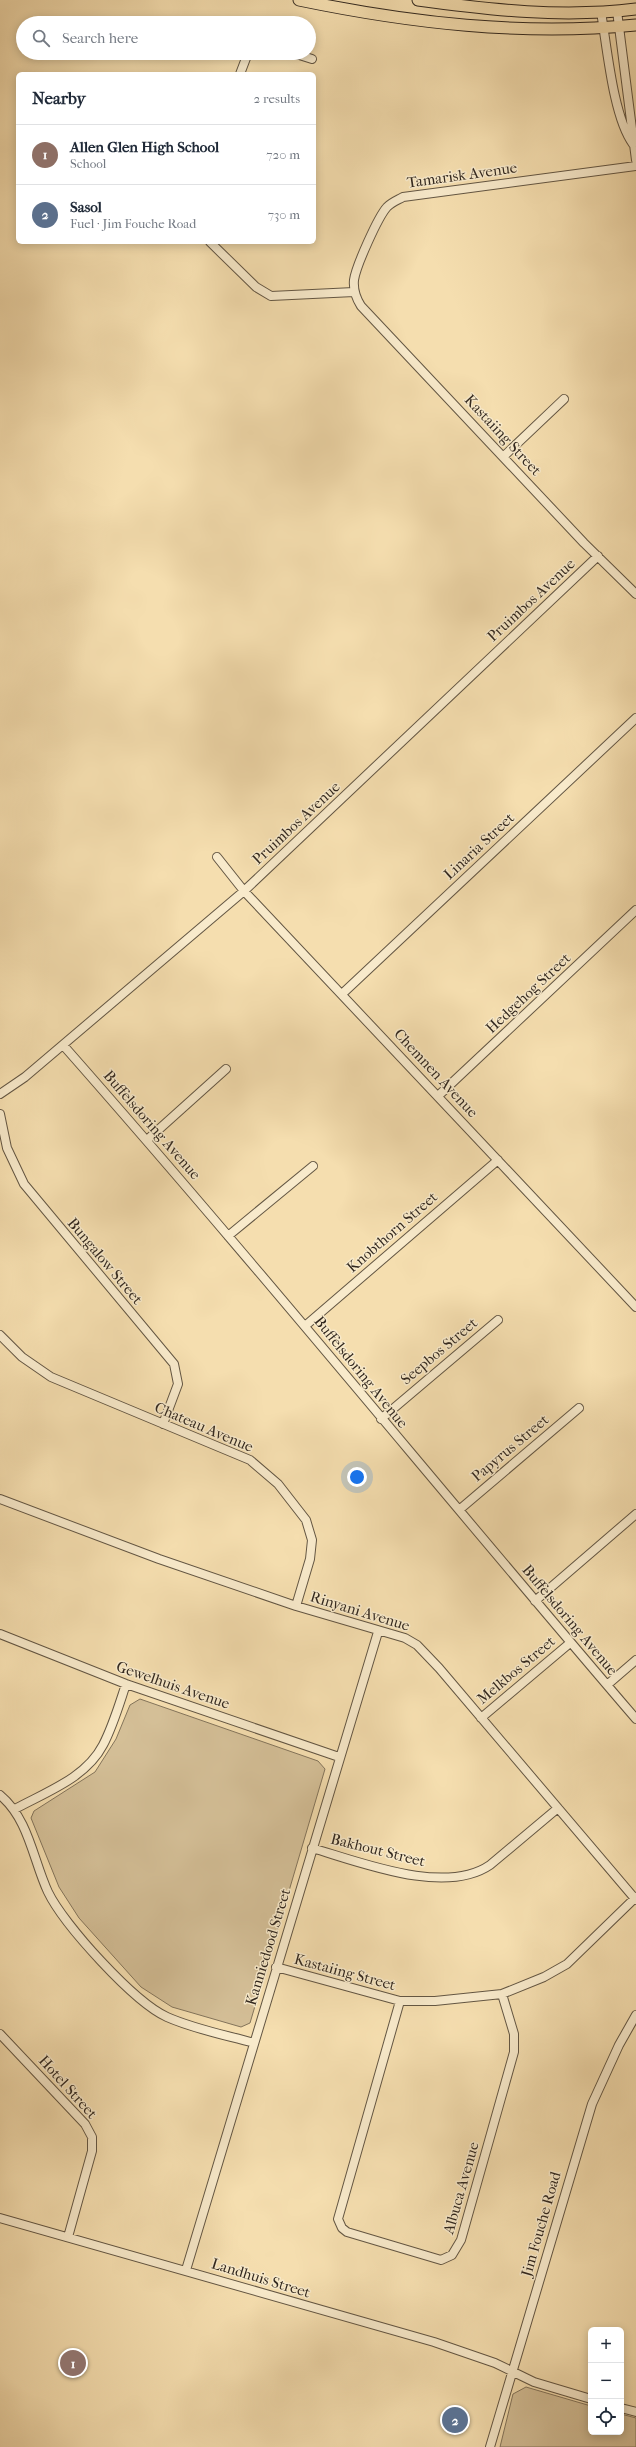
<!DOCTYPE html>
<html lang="en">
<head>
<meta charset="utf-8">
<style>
  :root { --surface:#fff; --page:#f6f6f7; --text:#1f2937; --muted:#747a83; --line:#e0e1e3; --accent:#8f2418 }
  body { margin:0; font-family:"IM FELL French Canon",serif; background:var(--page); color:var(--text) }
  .controls { position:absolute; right:12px; bottom:12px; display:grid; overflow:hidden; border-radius:6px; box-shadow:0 2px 10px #0003 }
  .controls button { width:36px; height:36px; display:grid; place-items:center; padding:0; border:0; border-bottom:1px solid var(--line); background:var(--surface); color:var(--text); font:20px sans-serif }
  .you { position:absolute; left:357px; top:1477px; width:14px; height:14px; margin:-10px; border:3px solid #fff; border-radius:50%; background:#1a73e8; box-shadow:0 0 0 6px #1a73e833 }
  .badge { display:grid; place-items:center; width:26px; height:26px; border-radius:50%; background:var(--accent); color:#fff; font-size:13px; font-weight:700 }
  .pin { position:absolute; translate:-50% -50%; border:2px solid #fff; box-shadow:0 1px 4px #0006 }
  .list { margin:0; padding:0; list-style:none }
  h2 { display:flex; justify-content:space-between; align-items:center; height:52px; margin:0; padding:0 16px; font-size:17px }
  h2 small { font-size:13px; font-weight:400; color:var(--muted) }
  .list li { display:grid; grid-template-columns:26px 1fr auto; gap:12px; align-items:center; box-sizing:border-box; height:60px; padding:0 16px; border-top:1px solid var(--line) }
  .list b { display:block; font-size:15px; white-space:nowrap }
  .list p { margin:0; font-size:13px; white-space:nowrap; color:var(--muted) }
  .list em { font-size:13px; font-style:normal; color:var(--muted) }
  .icon { flex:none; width:22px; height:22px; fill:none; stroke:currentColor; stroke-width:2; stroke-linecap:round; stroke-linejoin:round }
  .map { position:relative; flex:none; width:636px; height:2447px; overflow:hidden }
  .search { position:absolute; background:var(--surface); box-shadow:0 2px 10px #0003; left:16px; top:16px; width:300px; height:44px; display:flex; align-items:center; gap:10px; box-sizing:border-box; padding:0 14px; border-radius:22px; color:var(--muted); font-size:15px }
  .panel { position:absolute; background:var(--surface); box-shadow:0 2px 10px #0003; left:16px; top:72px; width:300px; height:172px; border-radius:6px }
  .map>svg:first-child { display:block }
</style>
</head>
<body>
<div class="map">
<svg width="636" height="2447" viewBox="0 0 636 2447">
  <rect width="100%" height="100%" fill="#f5deaf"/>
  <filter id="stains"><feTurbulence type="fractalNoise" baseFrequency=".005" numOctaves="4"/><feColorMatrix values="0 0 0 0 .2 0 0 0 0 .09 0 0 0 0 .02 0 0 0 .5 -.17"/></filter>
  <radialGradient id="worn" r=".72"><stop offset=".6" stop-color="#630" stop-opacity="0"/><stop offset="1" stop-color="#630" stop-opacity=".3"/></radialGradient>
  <!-- green -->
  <path fill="#d4bf97" stroke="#83745b" d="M140,1699L318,1761L325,1769L250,2023L241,2027L172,2007L141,1987L79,1918L59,1887L31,1818L34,1811L95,1772L116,1739L130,1705Z
    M526,2387L591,2406V2432H621V2414L636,2418V2447H500L513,2394Z"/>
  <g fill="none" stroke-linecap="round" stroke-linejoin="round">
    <!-- minor casing -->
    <g stroke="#635643" stroke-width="10">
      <path id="minor" d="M617,11L636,160
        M601,12C607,46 613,117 633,144
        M293,53L312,59
        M240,74L248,53
        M636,166L403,197C398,200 392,202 387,207C378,217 356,266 354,280C353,290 356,298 361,306L584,543L636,594
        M210,242L256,287L271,296L354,292
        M504,456L564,399
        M217,857L244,891L636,1307
        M342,994L636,718
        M63,1045C258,1266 444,1495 636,1719
        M0,1094L25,1077L244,891L598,556
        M438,1096L636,910
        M0,1114L7,1148L24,1184L174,1364L178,1384L163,1424
        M147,1140L226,1069
        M228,1236L313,1166
        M305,1326L498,1160
        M0,1335L22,1357L51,1377L250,1460L278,1484L306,1520L312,1540L310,1559L296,1606
        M381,1419L498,1320
        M0,1499L159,1559L296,1606L405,1638L417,1645L439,1668L636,1900
        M459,1510L579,1408
        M535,1601L636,1514
        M0,1634L126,1684L339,1757
        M607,1685L636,1660
        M481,1718L570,1643
        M0,1795C29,1819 33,1860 48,1892C64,1925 134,2002 167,2017C194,2029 225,2035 254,2043
        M15,1809C46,1792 86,1778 103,1745C113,1726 119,1705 126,1684
        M312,1848C360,1862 445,1896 490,1865L558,1808
        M276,1967L400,2001H435L502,1994L544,1977L567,1964L636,1897
        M400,2001L338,2219L342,2228L347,2232L441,2260L452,2255L461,2240L514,2052V2034L502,1994
        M0,2034L85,2124L92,2137V2151L68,2237
        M0,2218L434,2342L495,2363L534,2382L591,2399
        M186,2270L378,1632
        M621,2408L636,2412
        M490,2447L592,2104L619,2045L636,2015"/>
    </g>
    <!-- major casing -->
    <g stroke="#32281f" stroke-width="13">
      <path id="major" d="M299,0C410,23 522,36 636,25
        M418,0C491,10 563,18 636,9"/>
    </g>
    <!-- minor -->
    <use href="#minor" stroke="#f8eacb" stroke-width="8"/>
    <!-- major -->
    <use href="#major" stroke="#f5deaf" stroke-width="11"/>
  </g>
  <g text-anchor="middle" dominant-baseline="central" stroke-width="3" stroke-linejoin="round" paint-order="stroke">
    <!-- street labels -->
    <g font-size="15" fill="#32281f" stroke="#f8eacb">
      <text transform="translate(462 175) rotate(-8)">Tamarisk Avenue</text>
      <text transform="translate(503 435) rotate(47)">Kastaiing Street</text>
      <text transform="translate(531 600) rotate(-43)">Pruimbos Avenue</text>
      <text transform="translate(296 823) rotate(-43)">Pruimbos Avenue</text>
      <text transform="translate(479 846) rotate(-43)">Linaria Street</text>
      <text transform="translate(528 993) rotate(-43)">Hedgehog Street</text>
      <text transform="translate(436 1073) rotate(47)">Chemnen Avenue</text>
      <text transform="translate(152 1125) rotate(49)">Buffelsdoring Avenue</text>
      <text transform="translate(392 1232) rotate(-41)">Knobthorn Street</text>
      <text transform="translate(105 1261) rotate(50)">Bungalow Street</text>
      <text transform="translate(439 1351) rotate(-40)">Seepbos Street</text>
      <text transform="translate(361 1372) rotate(51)">Buffelsdoring Avenue</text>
      <text transform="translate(204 1427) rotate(23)">Chateau Avenue</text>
      <text transform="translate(510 1448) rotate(-40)">Papyrus Street</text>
      <text transform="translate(360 1611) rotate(17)">Rinyani Avenue</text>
      <text transform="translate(570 1620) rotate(50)">Buffelsdoring Avenue</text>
      <text transform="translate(516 1670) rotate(-40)">Melkbos Street</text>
      <text transform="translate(173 1685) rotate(19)">Gewelhuis Avenue</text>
      <text transform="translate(378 1850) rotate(14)">Bakhout Street</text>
      <text transform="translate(268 1947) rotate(-73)">Kanniedood Street</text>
      <text transform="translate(345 1972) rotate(15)">Kastaiing Street</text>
      <text transform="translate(68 2087) rotate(48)">Hotel Street</text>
      <text transform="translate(461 2188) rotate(-74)">Albuca Avenue</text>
      <text transform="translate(541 2224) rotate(-74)">Jim Fouche Road</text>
      <text transform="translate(261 2278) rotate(17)">Landhuis Street</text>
    </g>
  </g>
  <rect width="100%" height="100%" filter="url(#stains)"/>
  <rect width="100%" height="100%" fill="url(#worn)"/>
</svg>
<div class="controls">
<button>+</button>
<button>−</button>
<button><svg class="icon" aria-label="locate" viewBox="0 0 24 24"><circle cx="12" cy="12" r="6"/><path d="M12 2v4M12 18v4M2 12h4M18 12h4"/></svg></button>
</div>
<div class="you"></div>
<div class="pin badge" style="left:73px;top:2363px;background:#8d6e63">1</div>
<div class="pin badge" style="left:455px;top:2420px;background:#5c6f8a">2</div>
<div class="search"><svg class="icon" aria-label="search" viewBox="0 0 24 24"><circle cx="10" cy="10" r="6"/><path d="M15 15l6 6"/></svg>Search here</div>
<section class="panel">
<h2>Nearby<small>2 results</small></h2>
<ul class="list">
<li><span class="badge" style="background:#8d6e63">1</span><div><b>Allen Glen High School</b><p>School</p></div><em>720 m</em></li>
<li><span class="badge" style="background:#5c6f8a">2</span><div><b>Sasol</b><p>Fuel · Jim Fouche Road</p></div><em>730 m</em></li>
</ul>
</section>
</div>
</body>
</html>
